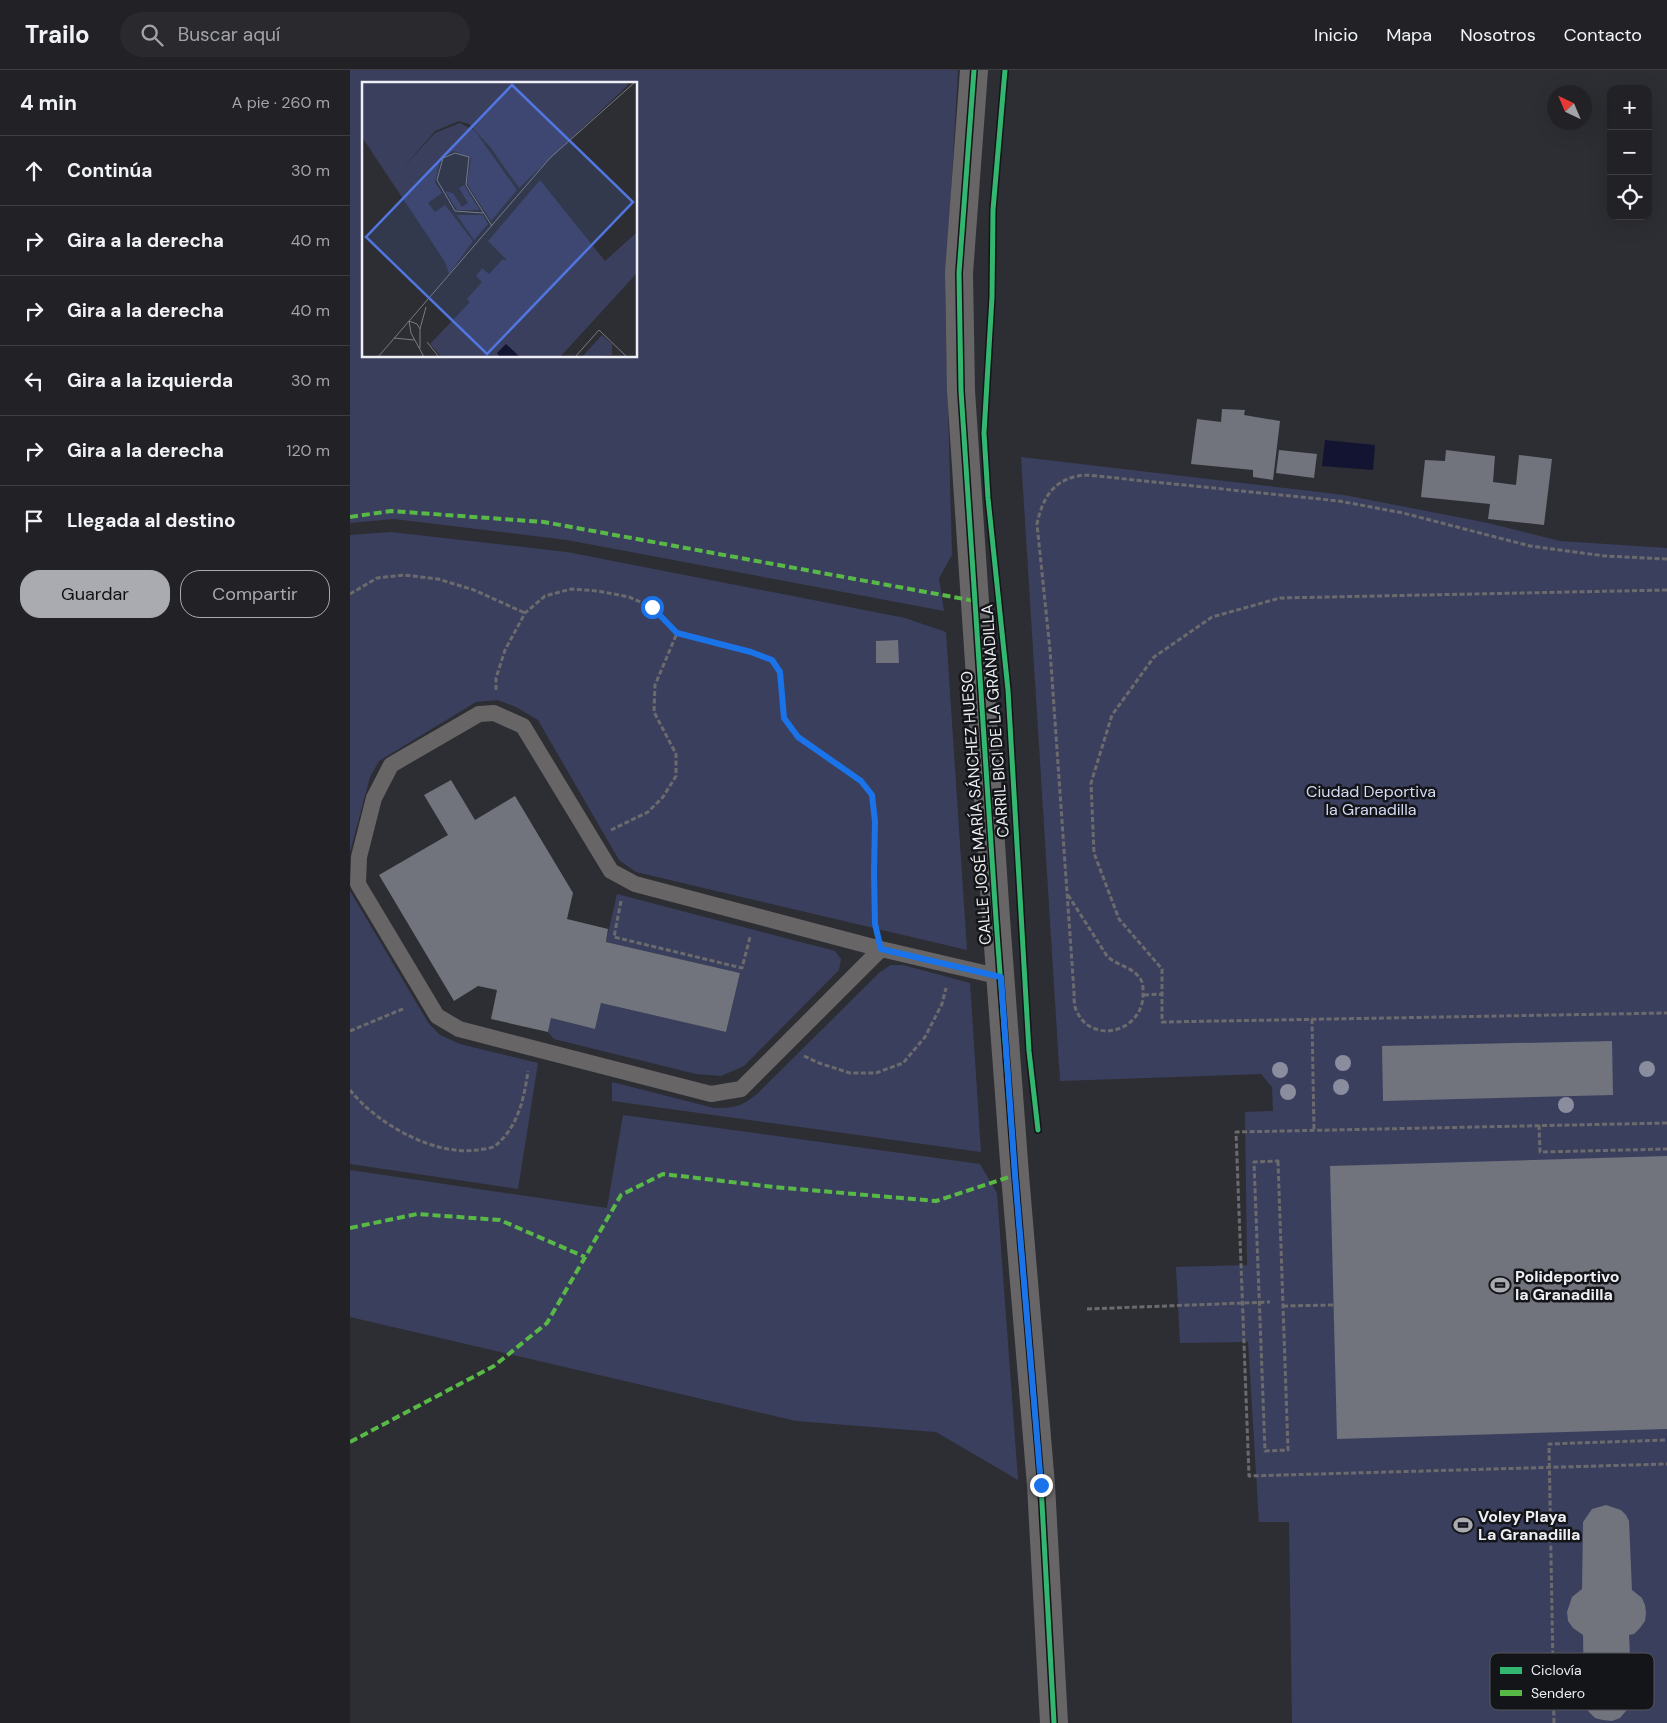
<!DOCTYPE html>
<html lang="es">
<head>
<meta charset="utf-8">
<style>
  :root { --surface:#222226; --page:#2a2a2e; --text:#f1f3f6; --muted:#a2a4a7; --line:#3f3f43; --accent:#aaabb0 }
  body { margin:0; font-family:"DM Sans",sans-serif; background:var(--page); color:var(--text) }
  .controls { position:absolute; right:15px; top:15px; display:grid; overflow:hidden; border-radius:10px; box-shadow:0 5px 20px #0002 }
  .controls button { width:45px; height:45px; display:grid; place-items:center; padding:0; border:0; border-bottom:1px solid var(--line); background:var(--surface); color:var(--text); font:25px sans-serif }
  .compass { position:absolute; left:1197px; top:15px; width:45px; height:45px; border-radius:50%; background:var(--surface); box-shadow:0 5px 20px #0002; rotate:316deg }
  .stop { position:absolute; width:15px; height:15px; margin:-11px; border:4px solid #1a73e8; border-radius:50%; background:#fff }
  .stop.end { background:#1a73e8; border-color:#fff; box-shadow:0 1px 5px #0008 }
  .list { margin:0; padding:0; list-style:none }
  h2 { display:flex; justify-content:space-between; align-items:center; height:65px; margin:0; padding:0 20px; font-size:21px }
  h2 small { font-size:16px; font-weight:400; color:var(--muted) }
  .list li { display:grid; grid-template-columns:32px 1fr auto; gap:15px; align-items:center; box-sizing:border-box; height:70px; padding:0 20px; border-top:1px solid var(--line) }
  .list b { display:block; font-size:19px; white-space:nowrap }
  .list em { font-size:16px; font-style:normal; color:var(--muted) }
  .actions { display:flex; gap:10px; padding:15px 20px }
  .actions a { flex:1; padding:11px 0; border:1px solid var(--accent); border-radius:20px; text-align:center; font-size:18px; color:var(--accent) }
  .actions .main { background:var(--accent); color:#111 }
  .icon { flex:none; width:28px; height:28px; fill:none; stroke:currentColor; stroke-width:2; stroke-linecap:round; stroke-linejoin:round }
  .map { position:relative; flex:none; width:1317px; height:1653px; overflow:hidden }
  header { display:flex; align-items:center; gap:30px; box-sizing:border-box; height:70px; padding:0 25px; background:var(--surface); border-bottom:1px solid var(--line) }
  header strong { font-size:24px }
  nav { display:flex; gap:28px; margin-inline-start:auto; font-size:18px }
  .search { width:350px; height:45px; background:var(--page); display:flex; align-items:center; gap:12px; box-sizing:border-box; padding:0 18px; border-radius:28px; color:var(--muted); font-size:19px }
  main { display:flex }
  aside { flex:1; background:var(--surface) }
  .map>svg:first-child { display:block }
</style>
</head>
<body>
<header>
<strong>Trailo</strong>
<div class="search"><svg class="icon" aria-label="search" viewBox="0 0 24 24"><circle cx="10" cy="10" r="6"/><path d="M15 15l6 6"/></svg>Buscar aquí</div>
<nav><a>Inicio</a><a>Mapa</a><a>Nosotros</a><a>Contacto</a></nav>
</header>
<main>
<aside>
<h2>4 min<small>A pie · 260 m</small></h2>
<ul class="list">
<li><svg class="icon" aria-label="ahead" viewBox="0 0 24 24"><path d="M12 20V5M6 11l6-6 6 6"/></svg><div><b>Continúa</b></div><em>30 m</em></li>
<li><svg class="icon" aria-label="right" viewBox="0 0 24 24"><path d="M7 20v-9h11M14 6l5 5-5 5"/></svg><div><b>Gira a la derecha</b></div><em>40 m</em></li>
<li><svg class="icon" aria-label="right" viewBox="0 0 24 24"><path d="M7 20v-9h11M14 6l5 5-5 5"/></svg><div><b>Gira a la derecha</b></div><em>40 m</em></li>
<li><svg class="icon" aria-label="left" viewBox="0 0 24 24"><path d="M17 20v-9H6M10 6l-5 5 5 5"/></svg><div><b>Gira a la izquierda</b></div><em>30 m</em></li>
<li><svg class="icon" aria-label="right" viewBox="0 0 24 24"><path d="M7 20v-9h11M14 6l5 5-5 5"/></svg><div><b>Gira a la derecha</b></div><em>120 m</em></li>
<li><svg class="icon" aria-label="arrive" viewBox="0 0 24 24"><path d="M6 21V4h12l-3 4 3 4H6"/></svg><div><b>Llegada al destino</b></div></li>
</ul>
<div class="actions"><a class="main">Guardar</a><a>Compartir</a></div>
</aside>
<div class="map">
<svg width="1317" height="1653" viewBox="0 0 1317 1653">
  <rect width="100%" height="100%" fill="#2d2e33"/>
  <!-- green -->
  <path fill="#3b3f5e" fill-rule="evenodd" d="M0,0H608L595,228L602,485L589,508L594,541L217,470L44,449L0,453ZM14,14H286V286H14Z
    M671,387L994,425L1138,453L1210,471L1317,478V1653H942L939,1452H909L898,1272L830,1273L826,1197L897,1195L895,1042L923,1041L922,1017L911,1004L710,1011Z
    M41,462L217,482L555,548L596,562L617,880L286,802L269,790L188,650L166,637L147,630L126,632L29,691L20,707L0,782V465Z
    M0,821L79,954L90,965L110,974L188,993L168,1119L0,1094Z
    M267,824L485,881L491,889L489,900L394,996L371,1006L346,1004L204,969L198,962L201,948L245,959L251,933L376,962L390,903L256,872Z
    M541,895H553L620,913L631,1082L262,1031V1012L364,1038C384,1038 391,1037 407,1024L530,902Z
    M273,1045L630,1094L647,1123L668,1410L586,1362L446,1351L0,1247V1100L257,1138Z"/>
  <!-- water -->
  <path fill="#121432" d="M975,370L1025,375L1023,400L972,396Z"/>
  <!-- building -->
  <path fill="#71737d" d="M872,339L895,340L894,345L930,351L923,410L903,407V400L841,394L847,349L871,352Z
    M929,380L967,384L964,408L926,403Z
    M1096,380L1145,386L1143,412L1166,415L1169,385L1202,389L1194,455L1138,449L1140,434L1071,427L1075,390L1095,391Z
    M548,570L549,593H526V571Z
    M101,710L125,750L165,726L223,823L217,849L258,859L256,872L390,903L376,962L251,933L245,959L201,948L198,962L141,949L147,920L128,916L104,931L29,805L98,765L74,725Z
    M1262,971L1263,1025L1033,1031L1032,976Z
    M1317,1086V1359L987,1369L980,1096Z
    M1256,1435L1271,1440L1276,1445L1279,1451L1282,1520L1292,1528L1295,1535L1296,1543L1295,1551L1290,1558L1284,1564L1279,1565L1282,1627L1281,1635L1270,1648L1262,1651L1253,1650L1245,1648L1239,1642L1234,1634L1233,1565L1223,1558L1218,1551L1217,1542L1222,1527L1232,1519L1233,1452L1242,1439Z"/>
  <g fill="none" stroke-linecap="round" stroke-linejoin="round">
    <!-- path -->
    <path stroke="#6b6a6c" stroke-width="3" stroke-dasharray="5 2.5" stroke-linecap="butt" d="M1317,520L930,528L862,547L804,587L762,645L741,713L744,783L769,849L812,899V952L1317,943
      M0,524L27,508L54,505L88,509L124,520L175,543
      M146,620V608L155,580L175,543L195,526L221,519L248,521L279,527L302,537L327,563L401,582L423,591L430,602L435,648L448,667L511,711L522,725L525,752V854
      M261,760L298,742L313,727L326,706V684L304,642L305,615L327,563
      M718,825L757,886C767,896 784,897 791,910C793,913 793,917 793,921C796,962 739,978 725,937C724,932 724,927 724,922L700,580L687,454C692,430 702,411 728,406C736,404 747,406 756,407L989,431L1053,443L1180,476L1255,486L1317,489
      M271,831L264,867L392,898L400,867
      M794,925L812,924
      M962,949L964,1060
      M0,961L55,938
      M454,986L469,993L500,1003H526L553,993L575,967L592,934L596,918
      M0,1020C26,1053 83,1086 127,1080C132,1079 140,1079 145,1076C168,1057 174,1029 178,1001
      M1317,1053L886,1062L899,1406L1317,1394
      M1189,1055L1190,1082L1317,1079
      M928,1091L938,1380L915,1381L904,1092Z
      M933,1236L984,1235
      M737,1239L920,1232
      M1204,1653L1199,1374L1317,1370"/>
    <!-- lane -->
    <path stroke="#676565" stroke-width="16" d="M531,879L391,1019L361,1024L109,959L87,946L8,814L9,787L24,728L41,695L129,644L144,643L173,656L261,801L285,814L531,879L651,907"/>
    <!-- street -->
    <path stroke="#676565" stroke-width="28" d="M624,0L609,203L611,321L646,849L665,1105L691,1415L704,1653"/>
    <!-- quiet -->
    <path stroke="#58b947" stroke-width="4" stroke-dasharray="8 4" stroke-linecap="butt" d="M0,447L41,441L194,452L625,531
      M0,1158L67,1144L150,1150L235,1187
      M0,1372L144,1296L197,1253L271,1125L313,1104L424,1117L586,1131L665,1105"/>
    <!-- cycleway casing -->
    <g stroke="#141519" stroke-width="8">
      <path id="cycleway" d="M624,0L609,203L611,321L646,849L665,1105L691,1415L704,1653
        M655,0L643,140L642,227L634,363L638,428L658,620L679,981L688,1060"/>
    </g>
    <!-- cycleway -->
    <use href="#cycleway" stroke="#33b770" stroke-width="5"/>
  </g>
  <!-- trees -->
  <g fill="#898d9e">
    <circle cx="993" cy="993" r="8"/>
    <circle cx="1297" cy="999" r="8"/>
    <circle cx="930" cy="1000" r="8"/>
    <circle cx="991" cy="1017" r="8"/>
    <circle cx="938" cy="1022" r="8"/>
    <circle cx="1216" cy="1035" r="8"/>
  </g>
  <g fill="none" stroke-linecap="round" stroke-linejoin="round">
    <!-- route -->
    <path stroke="#1a73e8" stroke-width="6" d="M302,537L327,563L401,582L422,590L430,602L434,648L448,667L511,711L522,725L525,752L524,803L525,854L531,879L651,907L665,1105L691,1415"/>
  </g>
  <!-- icons -->
  <defs>
    <g id="stadium-bare" transform="scale(1.5)"><path d="M0-5a6.5 5 0 1 0 0 10a6.5 5 0 1 0 0-10ZM-3.5-1.8h7v3.6h-7Z" fill="#aaabb0" stroke="#141519" stroke-width="2.5" paint-order="stroke"/></g>
  </defs>
  <g fill-rule="evenodd">
    <use href="#stadium-bare" x="1150" y="1215"/>
    <use href="#stadium-bare" x="1113" y="1455"/>
  </g>
  <g text-anchor="middle" dominant-baseline="central" stroke-width="5" stroke-linejoin="round" paint-order="stroke">
    <!-- street labels -->
    <g font-size="16" fill="#edeff4" stroke="#141519">
      <text transform="translate(645 651) rotate(-94)">CARRIL BICI DE LA GRANADILLA</text>
      <text transform="translate(626 738) rotate(-94)">CALLE JOSÉ MARÍA SÁNCHEZ HUESO</text>
    </g>
    <!-- park labels -->
    <g font-size="16" fill="#d5daf5" stroke="#141519">
      <text x="1021" y="721">Ciudad Deportiva<tspan x="1021" dy="18">la Granadilla</tspan></text>
    </g>
    <!-- poi labels -->
    <g font-size="16" font-weight="bold" fill="#edeff4" stroke="#141519" text-anchor="start">
      <text x="1165" y="1206">Polideportivo<tspan x="1165" dy="18">la Granadilla</tspan></text>
      <text x="1128" y="1446">Voley Playa<tspan x="1128" dy="18">La Granadilla</tspan></text>
    </g>
  </g>
  <!-- overview -->
  <g transform="translate(12 12)">
    <rect width="275" height="275" fill="#2d2e33"/>
    <path d="M0,0H263L266,3L157,106L129,66L107,42L97,39L73,49L40,87L73,51L98,41L113,49L155,108L129,139L105,102L109,76L92,69L79,76L73,100L80,111L66,121L73,130L83,123L111,159L87,192L83,180L0,55ZM178,98L243,179L274,151L275,191L198,275H80L68,262L108,220L105,217L120,200L114,194L120,186L127,192L140,178H145L126,159ZM102,103L117,127V128H95L83,109L91,111L100,125L106,121L97,106ZM85,119L95,133H121L126,142L112,158ZM240,253L250,262V273L220,275Z" fill="#3b3f5e"/>
    <path d="M144,262L158,275H138L135,271Z" fill="#121432"/>
    <path fill="none" stroke="#7a7b80" stroke-width="1" d="M121,131L93,129L75,98L81,76L93,71L107,75L104,103L130,144M58,247L55,242L47,239L49,251L62,275M32,256L52,258M65,260L77,275M58,266V247L64,225M16,275L188,76L273,0M213,275L237,248L265,275"/>
    <path fill="#5176df" fill-opacity="0.15" stroke="#5176df" stroke-width="2.5" d="M150,3L271,120L125,272L4,155Z"/>
    <rect width="275" height="275" fill="none" stroke="#edeff4" stroke-width="2.5"/>
  </g>
  <!-- legend -->
  <rect x="1140" y="1583" width="164" height="57" rx="8" fill="#141519" stroke="#55565b" stroke-width="1"/>
  <rect x="1150" y="1597" width="22" height="7" fill="#33b770"/>
  <rect x="1150" y="1620" width="22" height="6" fill="#58b947"/>
  <g font-size="14" fill="#edeff4">
    <text x="1181" y="1605">Ciclovía</text>
    <text x="1181" y="1628">Sendero</text>
  </g>
</svg>
<div class="controls">
<button>+</button>
<button>−</button>
<button><svg class="icon" aria-label="locate" viewBox="0 0 24 24"><circle cx="12" cy="12" r="6"/><path d="M12 2v4M12 18v4M2 12h4M18 12h4"/></svg></button>
</div>
<svg class="compass" viewBox="-18 -18 36 36"><path d="M0-13l5 13h-10z" fill="#e53935"/><path d="M0 13l5-13h-10z" fill="#a2a4a7"/></svg>
<div class="stop" style="left:302px;top:537px"></div>
<div class="stop end" style="left:691px;top:1415px"></div>
</div>
</main>
</body>
</html>
